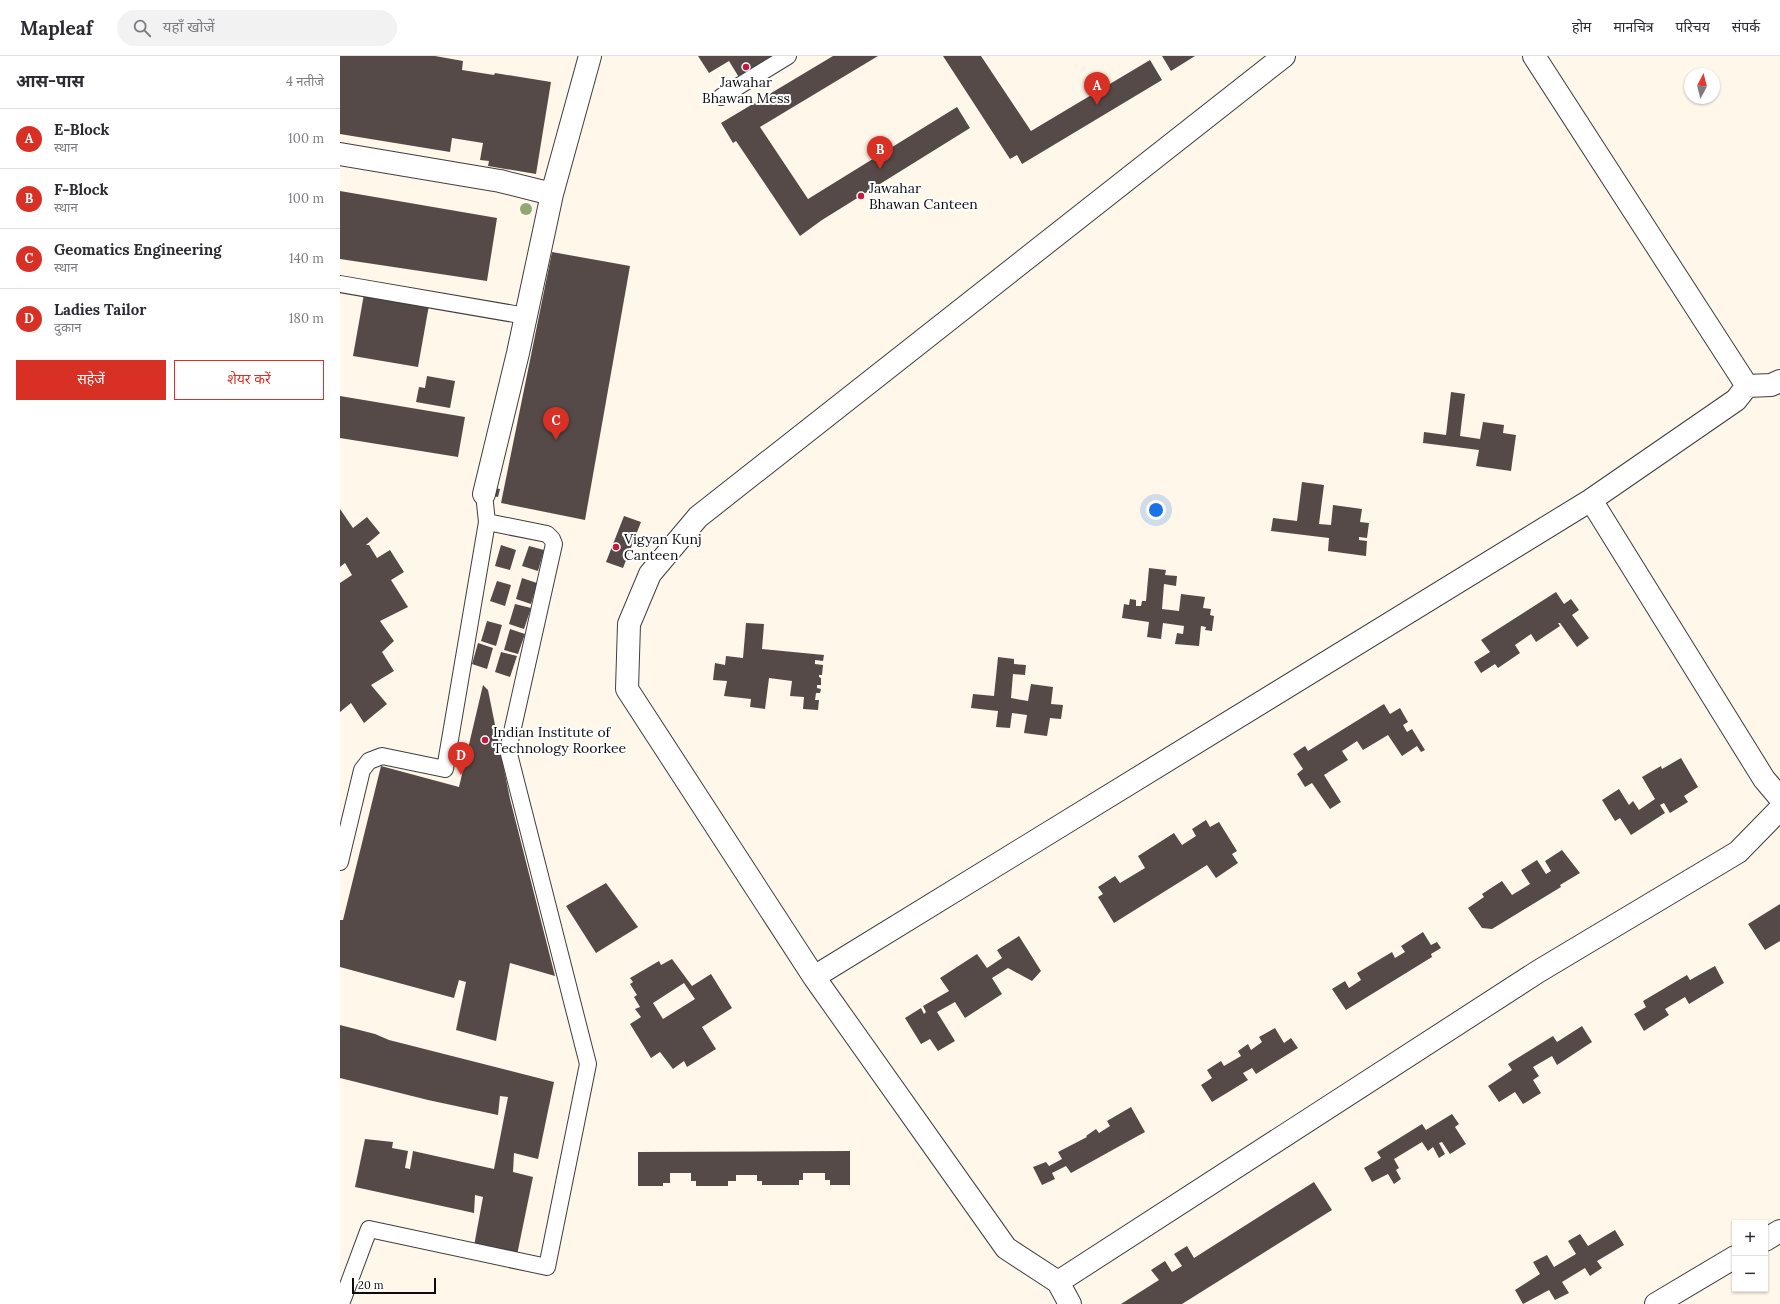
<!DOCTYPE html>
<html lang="hi">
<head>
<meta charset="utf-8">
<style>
  :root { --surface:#fff; --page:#f2f2f3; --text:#2b2b33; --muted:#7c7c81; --line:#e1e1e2; --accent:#d93025 }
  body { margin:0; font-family:Lora,"Noto Sans Devanagari",serif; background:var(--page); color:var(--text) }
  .controls { position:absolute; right:12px; bottom:12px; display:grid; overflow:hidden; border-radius:0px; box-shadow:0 1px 3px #0004 }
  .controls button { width:36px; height:36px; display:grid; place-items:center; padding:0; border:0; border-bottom:1px solid var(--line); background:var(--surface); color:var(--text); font:20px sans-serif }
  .compass { position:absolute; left:1344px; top:12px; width:36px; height:36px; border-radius:50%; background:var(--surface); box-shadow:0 1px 3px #0004; rotate:7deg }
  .scale { position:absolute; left:12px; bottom:10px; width:84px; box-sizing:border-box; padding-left:4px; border:2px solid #0b0b0b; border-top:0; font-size:11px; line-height:14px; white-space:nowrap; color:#0b0b0b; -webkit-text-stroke:3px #fff; paint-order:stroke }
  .you { position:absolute; left:816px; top:454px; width:14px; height:14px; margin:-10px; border:3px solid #fff; border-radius:50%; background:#1a73e8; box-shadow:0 0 0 6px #1a73e833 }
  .badge { display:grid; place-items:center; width:26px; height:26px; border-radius:50%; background:var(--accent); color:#fff; font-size:13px; font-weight:700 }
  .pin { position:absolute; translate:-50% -33px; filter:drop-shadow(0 1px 2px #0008) }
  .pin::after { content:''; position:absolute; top:21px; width:14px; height:12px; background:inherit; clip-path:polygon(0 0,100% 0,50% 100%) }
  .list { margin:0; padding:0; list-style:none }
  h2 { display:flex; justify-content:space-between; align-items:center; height:52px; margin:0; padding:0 16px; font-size:17px }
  h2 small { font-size:13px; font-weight:400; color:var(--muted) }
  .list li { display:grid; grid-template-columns:26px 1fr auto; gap:12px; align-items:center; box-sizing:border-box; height:60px; padding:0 16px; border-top:1px solid var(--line) }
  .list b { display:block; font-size:15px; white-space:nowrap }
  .list p { margin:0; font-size:13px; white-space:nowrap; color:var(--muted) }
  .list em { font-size:13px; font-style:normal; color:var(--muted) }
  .actions { display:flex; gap:8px; padding:12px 16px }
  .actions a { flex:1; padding:9px 0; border:1px solid var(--accent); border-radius:0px; text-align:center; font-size:14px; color:var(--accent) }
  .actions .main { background:var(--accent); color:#fff }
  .icon { flex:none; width:22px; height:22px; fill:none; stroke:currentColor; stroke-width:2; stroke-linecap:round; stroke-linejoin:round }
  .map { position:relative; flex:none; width:1440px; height:1248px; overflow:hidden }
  header { display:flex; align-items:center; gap:24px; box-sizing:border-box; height:56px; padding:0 20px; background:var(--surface); border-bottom:1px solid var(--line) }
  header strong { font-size:19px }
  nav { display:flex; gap:22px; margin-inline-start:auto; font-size:14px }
  .search { width:280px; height:36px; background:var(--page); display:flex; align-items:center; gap:10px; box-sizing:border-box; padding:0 14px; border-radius:22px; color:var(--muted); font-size:15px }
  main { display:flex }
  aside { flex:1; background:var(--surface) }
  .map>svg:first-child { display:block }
</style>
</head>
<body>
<header>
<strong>Mapleaf</strong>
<div class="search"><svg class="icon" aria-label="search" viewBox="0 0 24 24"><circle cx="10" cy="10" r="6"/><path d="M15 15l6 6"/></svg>यहाँ खोजें</div>
<nav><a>होम</a><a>मानचित्र</a><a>परिचय</a><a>संपर्क</a></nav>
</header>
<main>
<aside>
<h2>आस-पास<small>4 नतीजे</small></h2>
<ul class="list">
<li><span class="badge">A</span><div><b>E-Block</b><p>स्थान</p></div><em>100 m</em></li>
<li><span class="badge">B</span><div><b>F-Block</b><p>स्थान</p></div><em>100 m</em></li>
<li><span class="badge">C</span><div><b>Geomatics Engineering</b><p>स्थान</p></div><em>140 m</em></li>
<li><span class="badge">D</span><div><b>Ladies Tailor</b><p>दुकान</p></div><em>180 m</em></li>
</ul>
<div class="actions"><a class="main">सहेजें</a><a>शेयर करें</a></div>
</aside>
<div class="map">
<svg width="1440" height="1248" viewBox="0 0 1440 1248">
  <rect width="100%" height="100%" fill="#fff7ea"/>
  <!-- building -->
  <path fill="#554a47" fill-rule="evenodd" d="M0,0H95L123,5L122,14L154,19L155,17L211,26L196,118L148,110L149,105L140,104L143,87L112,82L110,96L0,78Z
    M358,0H437L400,23L389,5L369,17Z
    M493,0H538L420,71L468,143L617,51L630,72L482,164L460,180L396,85L393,87L381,67Z
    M603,0H641L691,75L810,4L822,24L682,108L677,99L670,103Z
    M822,0H855L831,15Z
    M0,135L157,162L147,225L0,203Z
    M212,196L290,210L245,464L161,447Z
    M24,238L89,249L78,311L13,300Z
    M87,320L115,325L110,352L76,346L79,331L85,332Z
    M1111,336L1125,338L1120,380L1140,383L1143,366L1164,369L1163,377L1176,379L1171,415L1136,410L1139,394L1083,387L1084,376L1106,379Z
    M0,340L125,361L118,401L0,382Z
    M962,426L984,429L979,468L991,469L993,449L1022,453L1020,466L1029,467L1027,482L1019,481V484L1027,485L1026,500L988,495L989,482L931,475L933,462L957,465Z
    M154,432L160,433L158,441L152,440Z
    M0,453L13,472L27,461L40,477L26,489H29L37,502L50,494L64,516L51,524L68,551L40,565L54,585L42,596L54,615L31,629L47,648L24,667L11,647L0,656V527L12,519L5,507L0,511Z
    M284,460L301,466L283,512L266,506Z
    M161,489L176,494L170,514L155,510Z
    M189,490L204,494L198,515L182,510Z
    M809,512L826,514L825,519L837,520L836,530L824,528L822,553L839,555L841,538L865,541L863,552L871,553L870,559L874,560L872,575L865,574L866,571L861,570L859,590L835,588L837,577L843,578L844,570L823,567L821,583L807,581L809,566L782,562L784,548L789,549L790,543L796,544V550H801L802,545H806Z
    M182,522L197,527L191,548L176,543Z
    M157,525L171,529L165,550L150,545Z
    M1216,536L1224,548L1231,543L1239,554L1232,559L1249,582L1237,591L1220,567H1218L1220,570L1196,586L1191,578L1175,589L1180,597L1158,612L1155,608L1141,617L1134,606L1150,596L1141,584Z
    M175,548L191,552L184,573L169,568Z
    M147,565L162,569L156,590L141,585Z
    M406,567L424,568L422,593L484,599L483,605L475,604V608L483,609L482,619H479V621L481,622V629H477V632L481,633L480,637H476L475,644H479L478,654L463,653L464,641L450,640L452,625L429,622L425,653L410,651L411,643L384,640L387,625L373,624L375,607L385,609L386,600L403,602Z
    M170,573L185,578L178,598L164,594Z
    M138,587L153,592L147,613L132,608Z
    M161,596L177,600L170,621L155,616Z
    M658,601L674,603V608L686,609L685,619L673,618L671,642L688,645L691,628L713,631L711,648L723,649L721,663L710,662L707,680L684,677L687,659L672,657L670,672L656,671L658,655L631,652L633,638L654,640Z
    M143,629L148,634L170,743L215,920L170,907L156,985L116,974L126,926L119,924L114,942L0,911V864H3L41,710L119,731Z
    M1044,648L1050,658L1060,652L1068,666L1063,669L1067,676L1072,673L1085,694L1081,696L1077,690L1062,700L1048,679L1023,694L1017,685L1002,695L1008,704L984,719L1001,746L990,753L972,727L965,731L957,718L963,713L953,698L965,690L968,695Z
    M1341,702L1358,731L1344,740L1348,746L1330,757L1324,747L1320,749L1325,757L1291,779L1280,762L1275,765L1262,744L1279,733L1289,749L1293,745L1299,754L1315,743L1302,721L1321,710L1322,713Z
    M866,764L870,771L879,766L897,795L892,798L898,807L876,822L867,809L774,867L758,841L763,838L758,831L775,820L780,827L805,812L798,800L834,777L842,789L856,780L852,773Z
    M1222,794L1240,817L1220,829L1221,831L1152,873L1142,872L1128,852L1144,841L1142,838L1162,825L1172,839L1190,828L1181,814L1197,804L1206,818L1211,815L1205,805Z
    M266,827L298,871L256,897L226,850Z
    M1440,848V885L1425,894L1408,868Z
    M1083,876L1091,889L1097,886L1101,892L1091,898L1092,901L1006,954L992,933L1005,925L1009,932L1021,924L1017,917L1052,896L1055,902L1065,896L1061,890Z
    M679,880L701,915L692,925L668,912L652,922L662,938L625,962L615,946L597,956L615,985L598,995L590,983L581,988L565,962L581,952L584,958L586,956L583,950L609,935L600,922L637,898L647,912L662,902L657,894Z
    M332,903L352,930L371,918L392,952L362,971L376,993L347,1011L344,1005L333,1013L320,996L311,1002L290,968L301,961L295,953L300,951L294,941L297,939L290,928L293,926L290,922L319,905L321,909ZM344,927L355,943L323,963L313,947Z
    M1375,910L1384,927L1349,948L1345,941L1325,953L1329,959L1304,975L1294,958L1306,951L1303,945L1347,919L1350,924Z
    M0,969L35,978L49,984L214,1026L198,1103L174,1097L173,1116L193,1121L177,1199L134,1190L143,1141L135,1139L134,1157L15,1131L25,1083L53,1086L52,1092L68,1095L65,1112L70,1113L73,1095L154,1113L168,1041L160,1040L158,1059L88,1044L0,1022Z
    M1242,970L1252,986L1217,1009L1212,1000L1193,1011L1199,1020L1193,1024L1201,1037L1183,1048L1175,1036L1159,1046L1148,1030L1172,1014L1168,1008L1213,980L1217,986Z
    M935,972L944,987L951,982L958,992L916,1018L912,1012L903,1017L908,1024L872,1046L861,1029L872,1022L867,1014L881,1005L884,1010L901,1000L898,995L908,988L911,994L922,986L919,981Z
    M791,1051L805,1076L731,1117L726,1110L712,1117L715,1123L702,1129L693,1111L706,1106L709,1110L722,1103L718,1096L747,1081L746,1080L756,1073L759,1077L770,1070L767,1065Z
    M1112,1058L1119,1068L1115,1071L1126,1088L1110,1098L1102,1086L1099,1087L1105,1098L1099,1102L1093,1091L1088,1095L1082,1086L1054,1103L1059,1112L1056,1114L1061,1123L1054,1128L1048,1118L1032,1126L1024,1112L1041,1102L1037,1096L1082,1068L1086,1074Z
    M510,1095V1129H490V1124H485V1117H463V1124H459V1129H422V1125H417V1119H396V1125H388V1130H356V1125H351V1117H330V1127H323V1130H298V1096Z
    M974,1126L992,1154L842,1248H781L819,1224L811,1214L825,1205L832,1216L842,1210L834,1198L847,1190L854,1202Z
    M1275,1174L1284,1189L1257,1205L1262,1212L1250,1220L1245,1212L1222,1226L1229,1237L1215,1244L1209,1234L1183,1248L1175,1234L1200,1218L1193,1206L1207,1199L1214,1211L1236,1198L1228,1185L1240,1178L1248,1190Z"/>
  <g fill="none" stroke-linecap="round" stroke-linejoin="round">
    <!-- lane casing -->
    <g stroke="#3e3e3e" stroke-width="18">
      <path id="lane" d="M381,41L448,0
        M0,228L186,260
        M0,806L22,714L29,705L42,700L105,713L147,466L144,438
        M1,1248L29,1173L207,1211L248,1008L168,694L214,488L212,483L207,478L147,466"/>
    </g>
    <!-- street casing -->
    <g stroke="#3e3e3e" stroke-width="24">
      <path id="street" d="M1194,0L1407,330
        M0,98L160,125L212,138L250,0
        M1407,330L1431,329L1440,325
        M144,438L178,297L212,138
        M1251,444L1424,723L1440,742
        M474,921L1251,444L1396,344L1407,330
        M1425,1184L1440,1175
        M718,1226L1199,915L1398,796L1440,753
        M730,1248L718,1226L666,1192L474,921L287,633L289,568L310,518L358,461L944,0
        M1316,1248L1395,1201"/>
    </g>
    <!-- lane -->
    <use href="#lane" stroke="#fff" stroke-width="16"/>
    <!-- street -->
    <use href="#street" stroke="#fff" stroke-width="22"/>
  </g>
  <!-- trees -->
  <circle fill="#90a876" cx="186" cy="153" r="6"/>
  <!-- markers -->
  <g fill="#c8173c" stroke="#fff" stroke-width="1.5">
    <circle cx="406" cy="11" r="4"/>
    <circle cx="521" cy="140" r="4"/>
    <circle cx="276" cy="491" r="4"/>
    <circle cx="145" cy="684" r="4"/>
  </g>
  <g text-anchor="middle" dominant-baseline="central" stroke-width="4" stroke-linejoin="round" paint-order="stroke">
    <!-- poi labels -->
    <g font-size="14" fill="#0b0b0b" stroke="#fff" text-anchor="start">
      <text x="406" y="26" text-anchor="middle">Jawahar<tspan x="406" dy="16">Bhawan Mess</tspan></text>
      <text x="529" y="132">Jawahar<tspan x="529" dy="16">Bhawan Canteen</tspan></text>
      <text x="284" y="483">Vigyan Kunj<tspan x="284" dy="16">Canteen</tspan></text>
      <text x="153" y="676">Indian Institute of<tspan x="153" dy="16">Technology Roorkee</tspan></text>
    </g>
  </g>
</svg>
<div class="controls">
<button>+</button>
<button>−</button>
</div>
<svg class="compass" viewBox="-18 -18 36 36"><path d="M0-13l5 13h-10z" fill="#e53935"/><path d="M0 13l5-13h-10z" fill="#7c7c81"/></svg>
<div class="scale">20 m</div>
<div class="you"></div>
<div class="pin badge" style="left:757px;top:49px">A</div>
<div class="pin badge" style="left:540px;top:113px">B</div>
<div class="pin badge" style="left:216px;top:384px">C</div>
<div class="pin badge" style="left:121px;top:719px">D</div>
</div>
</main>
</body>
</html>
